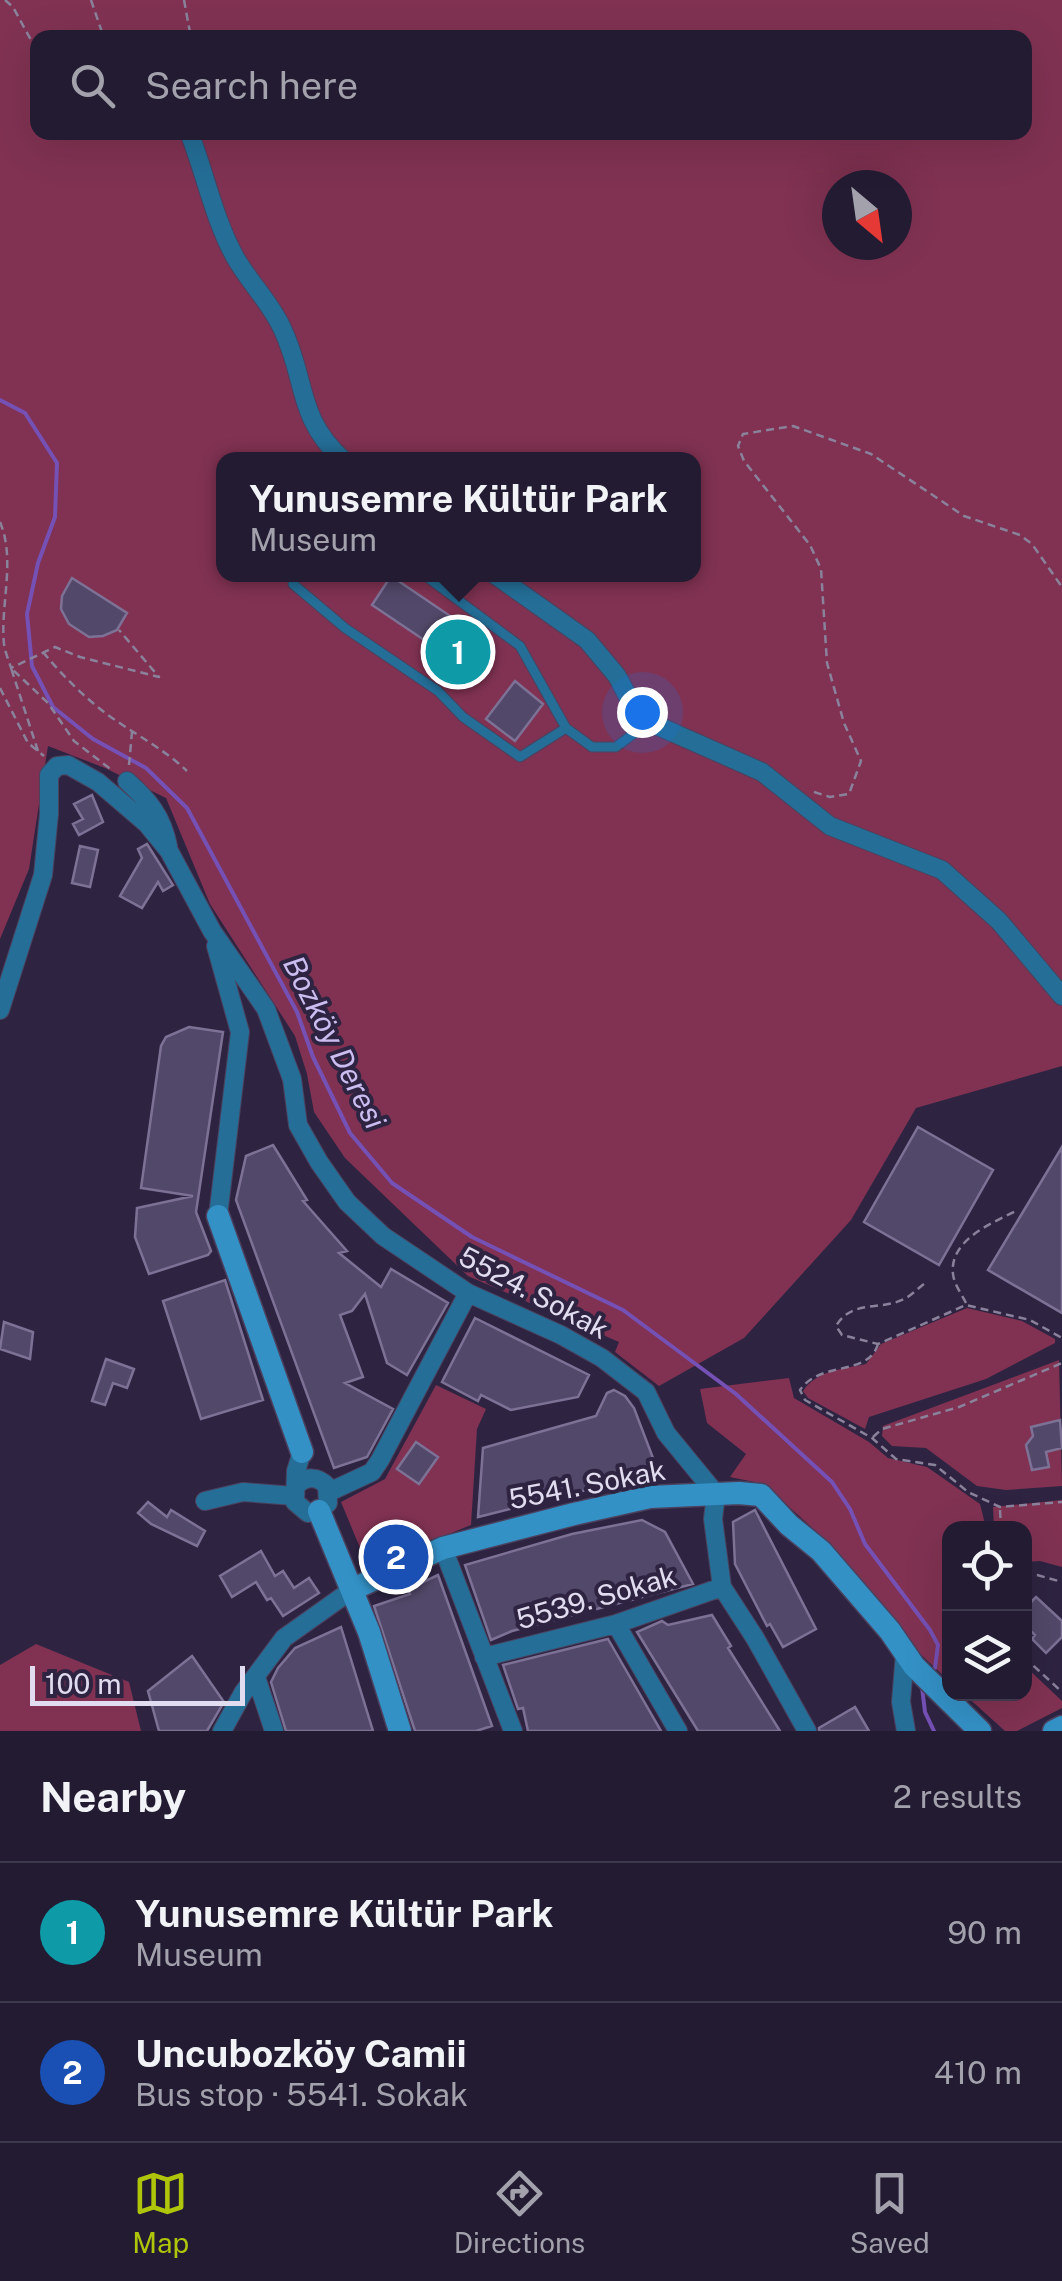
<!DOCTYPE html>
<html lang="en">
<head>
<meta charset="utf-8">
<style>
  :root { --surface:#221b32; --page:#2a243a; --text:#f1f3f6; --muted:#a2a1ac; --line:#3f394d; --accent:#aec509 }
  body { margin:0; font-family:"Public Sans",sans-serif; background:var(--page); color:var(--text) }
  .controls { position:absolute; right:30px; bottom:30px; display:grid; overflow:hidden; border-radius:20px; box-shadow:0 10px 40px #0002 }
  .controls button { width:90px; height:90px; display:grid; place-items:center; padding:0; border:0; border-bottom:2px solid var(--line); background:var(--surface); color:var(--text); font:50px sans-serif }
  .compass { position:absolute; left:822px; top:170px; width:90px; height:90px; border-radius:50%; background:var(--surface); box-shadow:0 10px 40px #0002; rotate:151deg }
  .scale { position:absolute; left:30px; bottom:25px; width:215px; box-sizing:border-box; padding-left:10px; border:5px solid #e2dcf0; border-top:0; font-size:28px; line-height:35px; white-space:nowrap; color:#e2dcf0; -webkit-text-stroke:8px #2e2442; paint-order:stroke }
  .you { position:absolute; left:642px; top:712px; width:35px; height:35px; margin:-25px; border:8px solid #fff; border-radius:50%; background:#1a73e8; box-shadow:0 0 0 15px #1a73e833 }
  .badge { display:grid; place-items:center; width:65px; height:65px; border-radius:50%; background:var(--accent); color:#fff; font-size:32px; font-weight:700 }
  .pin { position:absolute; translate:-50% -50%; border:5px solid #fff; box-shadow:0 2px 10px #0006 }
  .popup { position:absolute; left:216px; top:452px; width:485px; height:130px; box-sizing:border-box; display:grid; place-content:center; border-radius:20px; background:var(--surface); filter:drop-shadow(0 2px 8px #0005); font-size:32px; white-space:nowrap; color:var(--muted) }
  .popup b { font-size:38px; color:var(--text) }
  .popup::after { content:''; position:absolute; left:50%; top:100%; margin-left:-20px; border:20px solid transparent; border-top-color:var(--surface) }
  .list { margin:0; padding:0; list-style:none }
  h2 { display:flex; justify-content:space-between; align-items:center; height:130px; margin:0; padding:0 40px; font-size:42px }
  h2 small { font-size:32px; font-weight:400; color:var(--muted) }
  .list li { display:grid; grid-template-columns:65px 1fr auto; gap:30px; align-items:center; box-sizing:border-box; height:140px; padding:0 40px; border-top:2px solid var(--line) }
  .list b { display:block; font-size:38px; white-space:nowrap }
  .list p { margin:0; font-size:32px; white-space:nowrap; color:var(--muted) }
  .list em { font-size:32px; font-style:normal; color:var(--muted) }
  .icon { flex:none; width:55px; height:55px; fill:none; stroke:currentColor; stroke-width:2; stroke-linecap:round; stroke-linejoin:round }
  .map { position:relative; flex:none; width:1062px; height:1731px; overflow:hidden }
  .search { position:absolute; background:var(--surface); box-shadow:0 10px 40px #0002; left:30px; right:30px; top:30px; height:110px; display:flex; align-items:center; gap:25px; box-sizing:border-box; padding:0 35px; border-radius:20px; color:var(--muted); font-size:38px }
  .sheet { height:410px; background:var(--surface) }
  nav { display:flex; justify-content:space-around; align-items:center; box-sizing:border-box; height:140px; border-top:2px solid var(--line); background:var(--surface); font-size:28px; color:var(--muted) }
  nav a { display:grid; justify-items:center; gap:5px }
  nav .on { color:var(--accent) }
  .map>svg:first-child { display:block }
</style>
</head>
<body>
<div class="map">
<svg width="1062" height="1731" viewBox="0 0 1062 1731">
  <rect width="100%" height="100%" fill="#2e2442"/>
  <!-- green -->
  <path fill="#813252" fill-rule="evenodd" d="M0,0H1062V1066L916,1108L851,1220L744,1338L659,1386L615,1352L619,1342L468,1276L345,1158L314,1112L307,1074L295,1036L210,904L166,798L105,768L48,746L29,869L0,939ZM38,38H1024V132H38ZM837,185H897V245H837ZM223,460H693V574H223Z
    M967,1308L1022,1321L1055,1339V1343L986,1379L869,1417L865,1429L808,1398L803,1391C817,1370 843,1369 866,1364L881,1344Z
    M1059,1360L1062,1486L1006,1490L977,1486L926,1448L892,1446L882,1436L883,1426Z
    M789,1378L794,1398L869,1442L888,1458L927,1467L980,1504L986,1528H950L949,1681L915,1649L830,1544L764,1484L730,1477L746,1454L707,1423L700,1389Z
    M436,1385L486,1409L477,1429L471,1525L368,1567L341,1502L385,1479Z
    M1062,1500V1567L1040,1561L1025,1562L1024,1528H994L993,1507Z
    M36,1644L129,1682L141,1731H0V1665Z
    M1025,1666L1062,1701V1708L1017,1731H1005L964,1694H1024Z"/>
  <g fill="none" stroke-linecap="round" stroke-linejoin="round">
    <!-- stream -->
    <path stroke="#7550b5" stroke-width="4" d="M0,400L25,413L57,463L55,517L38,563L27,614L32,666L53,707L93,739L146,768L187,808L297,1012L313,1057L350,1133L392,1183L472,1237L623,1310L736,1394L832,1482L850,1509L865,1544L930,1630L938,1645L935,1668
      M922,1687L925,1712L934,1731"/>
  </g>
  <!-- building -->
  <path fill="#524869" stroke="#7d7296" stroke-width="2.5" d="M391,576L462,624L442,652L372,605Z
    M72,578L127,613L117,630L103,636L89,637L69,624L61,609L62,596Z
    M515,681L543,704L515,741L486,719Z
    M92,795L103,822L79,835L73,824L83,819L74,804Z
    M147,844L173,885L163,891L158,882L142,908L120,896L142,858L138,849Z
    M80,846L98,850L90,887L72,883Z
    M189,1027L223,1032L196,1212L211,1251L208,1255L149,1274L135,1237L137,1208L193,1196L141,1188L161,1046L166,1037Z
    M918,1127L993,1170L939,1265L864,1222Z
    M273,1145L307,1200L303,1201L347,1251L339,1253L381,1287L391,1269L448,1303L407,1375L387,1363L365,1294L352,1311L340,1315L363,1377L345,1383L393,1409L367,1457L334,1468L236,1200L246,1156Z
    M1062,1147V1313L988,1270Z
    M225,1280L263,1400L201,1419L163,1301Z
    M475,1318L589,1375L578,1397L511,1410L481,1395L478,1401L442,1382Z
    M4,1322L33,1332L30,1359L0,1349Z
    M106,1359L134,1369L127,1388L113,1383L105,1405L92,1401Z
    M614,1390L625,1396L634,1408L653,1458L650,1469L643,1476L478,1517L483,1448L596,1416L607,1393Z
    M1060,1420L1062,1448L1046,1452L1049,1467L1032,1470L1026,1445L1033,1436L1031,1427Z
    M416,1442L438,1457L419,1484L397,1469Z
    M148,1502L167,1517L171,1510L205,1531L197,1546L151,1524L138,1513Z
    M755,1510L816,1629L783,1647L770,1624L767,1626L735,1564L733,1522Z
    M642,1520L665,1532L693,1584L512,1631L491,1640L465,1565L572,1534Z
    M261,1551L275,1576L283,1571L294,1588L309,1578L319,1593L283,1616L271,1598L267,1600L256,1582L232,1597L220,1576Z
    M438,1575L492,1726L476,1731H415L374,1606L410,1594L408,1589Z
    M1036,1597L1062,1621V1637L1046,1653L1032,1639L1035,1635L1024,1625V1609Z
    M712,1615L731,1646L728,1648L780,1731H698L637,1632L662,1621L668,1625Z
    M341,1627L373,1731H286L271,1682L278,1668L295,1648Z
    M608,1639L661,1731H528L523,1708L518,1709L503,1665Z
    M192,1656L224,1702L207,1731H159L148,1691Z
    M855,1707L869,1731H819V1728Z"/>
  <g fill="none" stroke-linecap="round" stroke-linejoin="round">
    <!-- lane casing -->
    <g stroke="#4b415e" stroke-width="11">
      <path id="lane" d="M423,574L520,646L566,728L592,747H616L649,722
        M293,584L345,628L438,691L463,717L520,757L566,728"/>
    </g>
    <!-- street casing -->
    <g stroke="#4b415e" stroke-width="20">
      <path id="street" d="M189,132C205,173 214,219 235,257C249,282 270,302 282,328C307,380 296,417 343,460
        M494,574L587,640L617,676L633,706L649,722L762,772L830,826L942,870L999,921L1062,996
        M127,781C149,801 162,816 168,846
        M216,946L240,1032L218,1216
        M0,1010L43,875L49,814V775L57,766L68,765L98,782L147,824L169,851L212,931L266,1009L292,1079L298,1125L319,1162L347,1202L383,1236L468,1293L561,1335L602,1358L646,1392L666,1433L716,1494L713,1519L722,1587L755,1638L807,1731
        M297,1485C306,1476 318,1476 327,1486L328,1503L319,1511L308,1513L295,1502L296,1471L302,1452
        M329,1492L372,1472L380,1460L468,1293
        M205,1501L243,1492L294,1496
        M443,1548L513,1731
        M616,1624L678,1731
        M905,1653L901,1702L906,1731
        M484,1657L616,1624L722,1587
        M256,1677L274,1731
        M222,1731L243,1693L284,1638L353,1589"/>
    </g>
    <!-- secondary casing -->
    <g stroke="#4b415e" stroke-width="25">
      <path id="secondary" d="M218,1216L302,1452
        M319,1511L369,1632L400,1731
        M353,1589L443,1548L574,1514L650,1497L739,1493L761,1495L789,1525L821,1551L890,1631L914,1666L980,1731
        M1054,1731L1062,1727"/>
    </g>
    <!-- path -->
    <path stroke="#8a829b" stroke-width="2.5" stroke-dasharray="8 5" stroke-linecap="butt" d="M5,0L13,7L38,53
      M91,0L104,38
      M184,0L191,38
      M0,522C16,560 0,605 4,644C5,652 9,661 11,668L55,647L80,657L159,677L119,630
      M43,652C61,674 82,695 104,712C132,733 163,748 187,771
      M0,688L28,743L44,756
      M38,751L11,668L48,703L74,741L113,771
      M129,765L132,732
      M814,792L830,797L849,794L861,761L844,723L827,663L821,569L810,545L744,461L738,446L743,434L793,426L871,454L964,516L1020,535L1032,544L1062,587
      M924,1284C918,1288 911,1296 904,1299C881,1311 852,1299 836,1326L842,1335L878,1344L966,1305L1030,1320L1062,1338
      M966,1303C962,1295 954,1284 953,1274C949,1240 992,1223 1016,1211
      M878,1344C868,1377 821,1360 800,1390L805,1400L872,1438L896,1459L935,1465L968,1492L1000,1507L1062,1502
      M873,1437L882,1429L959,1407L1062,1363
      M1000,1510L1001,1528
      M1024,1576L1037,1575L1062,1582
      M1024,1657L1062,1692"/>
    <!-- lane -->
    <use href="#lane" stroke="#246e97" stroke-width="9"/>
    <!-- street -->
    <use href="#street" stroke="#246e97" stroke-width="18"/>
    <!-- secondary -->
    <use href="#secondary" stroke="#3491c6" stroke-width="22"/>
  </g>
  <g text-anchor="middle" dominant-baseline="central" stroke-width="8" stroke-linejoin="round" paint-order="stroke">
    <!-- street labels -->
    <g font-size="28" fill="#e2dcf0" stroke="#2e2442">
      <text transform="translate(534 1292) rotate(28)">5524. Sokak</text>
      <text transform="translate(587 1484) rotate(-11)">5541. Sokak</text>
      <text transform="translate(596 1597) rotate(-16)">5539. Sokak</text>
    </g>
    <!-- water labels -->
    <g font-size="30" font-style="italic" fill="#ccbdf1" stroke="#2e2442">
      <text transform="translate(335 1042) rotate(63)">Bozköy Deresi</text>
    </g>
  </g>
</svg>
<div class="controls">
<button><svg class="icon" aria-label="locate" viewBox="0 0 24 24"><circle cx="12" cy="12" r="6"/><path d="M12 2v4M12 18v4M2 12h4M18 12h4"/></svg></button>
<button><svg class="icon" aria-label="layers" viewBox="0 0 24 24"><path d="M12 4l9 5-9 5-9-5zM3 14l9 5 9-5"/></svg></button>
</div>
<svg class="compass" viewBox="-18 -18 36 36"><path d="M0-13l5 13h-10z" fill="#e53935"/><path d="M0 13l5-13h-10z" fill="#a2a1ac"/></svg>
<div class="scale">100 m</div>
<div class="you"></div>
<div class="pin badge" style="left:458px;top:652px;background:#0f9aa8">1</div>
<div class="popup"><b>Yunusemre Kültür Park</b>Museum</div>
<div class="pin badge" style="left:396px;top:1557px;background:#1a4fb4">2</div>
<div class="search"><svg class="icon" aria-label="search" viewBox="0 0 24 24"><circle cx="10" cy="10" r="6"/><path d="M15 15l6 6"/></svg>Search here</div>
</div>
<section class="sheet">
<h2>Nearby<small>2 results</small></h2>
<ul class="list">
<li><span class="badge" style="background:#0f9aa8">1</span><div><b>Yunusemre Kültür Park</b><p>Museum</p></div><em>90 m</em></li>
<li><span class="badge" style="background:#1a4fb4">2</span><div><b>Uncubozköy Camii</b><p>Bus stop · 5541. Sokak</p></div><em>410 m</em></li>
</ul>
</section>
<nav>
<a class="on"><svg class="icon" aria-label="map" viewBox="0 0 24 24"><path d="M3 6l6-2 6 2 6-2v14l-6 2-6-2-6 2zM9 4v14M15 6v14"/></svg>Map</a>
<a><svg class="icon" aria-label="directions" viewBox="0 0 24 24"><path d="M12 3l9 9-9 9-9-9zM9 14v-3h6M13 9l2 2-2 2"/></svg>Directions</a>
<a><svg class="icon" aria-label="saved" viewBox="0 0 24 24"><path d="M7 4h10v16l-5-4-5 4z"/></svg>Saved</a>
</nav>
</body>
</html>
